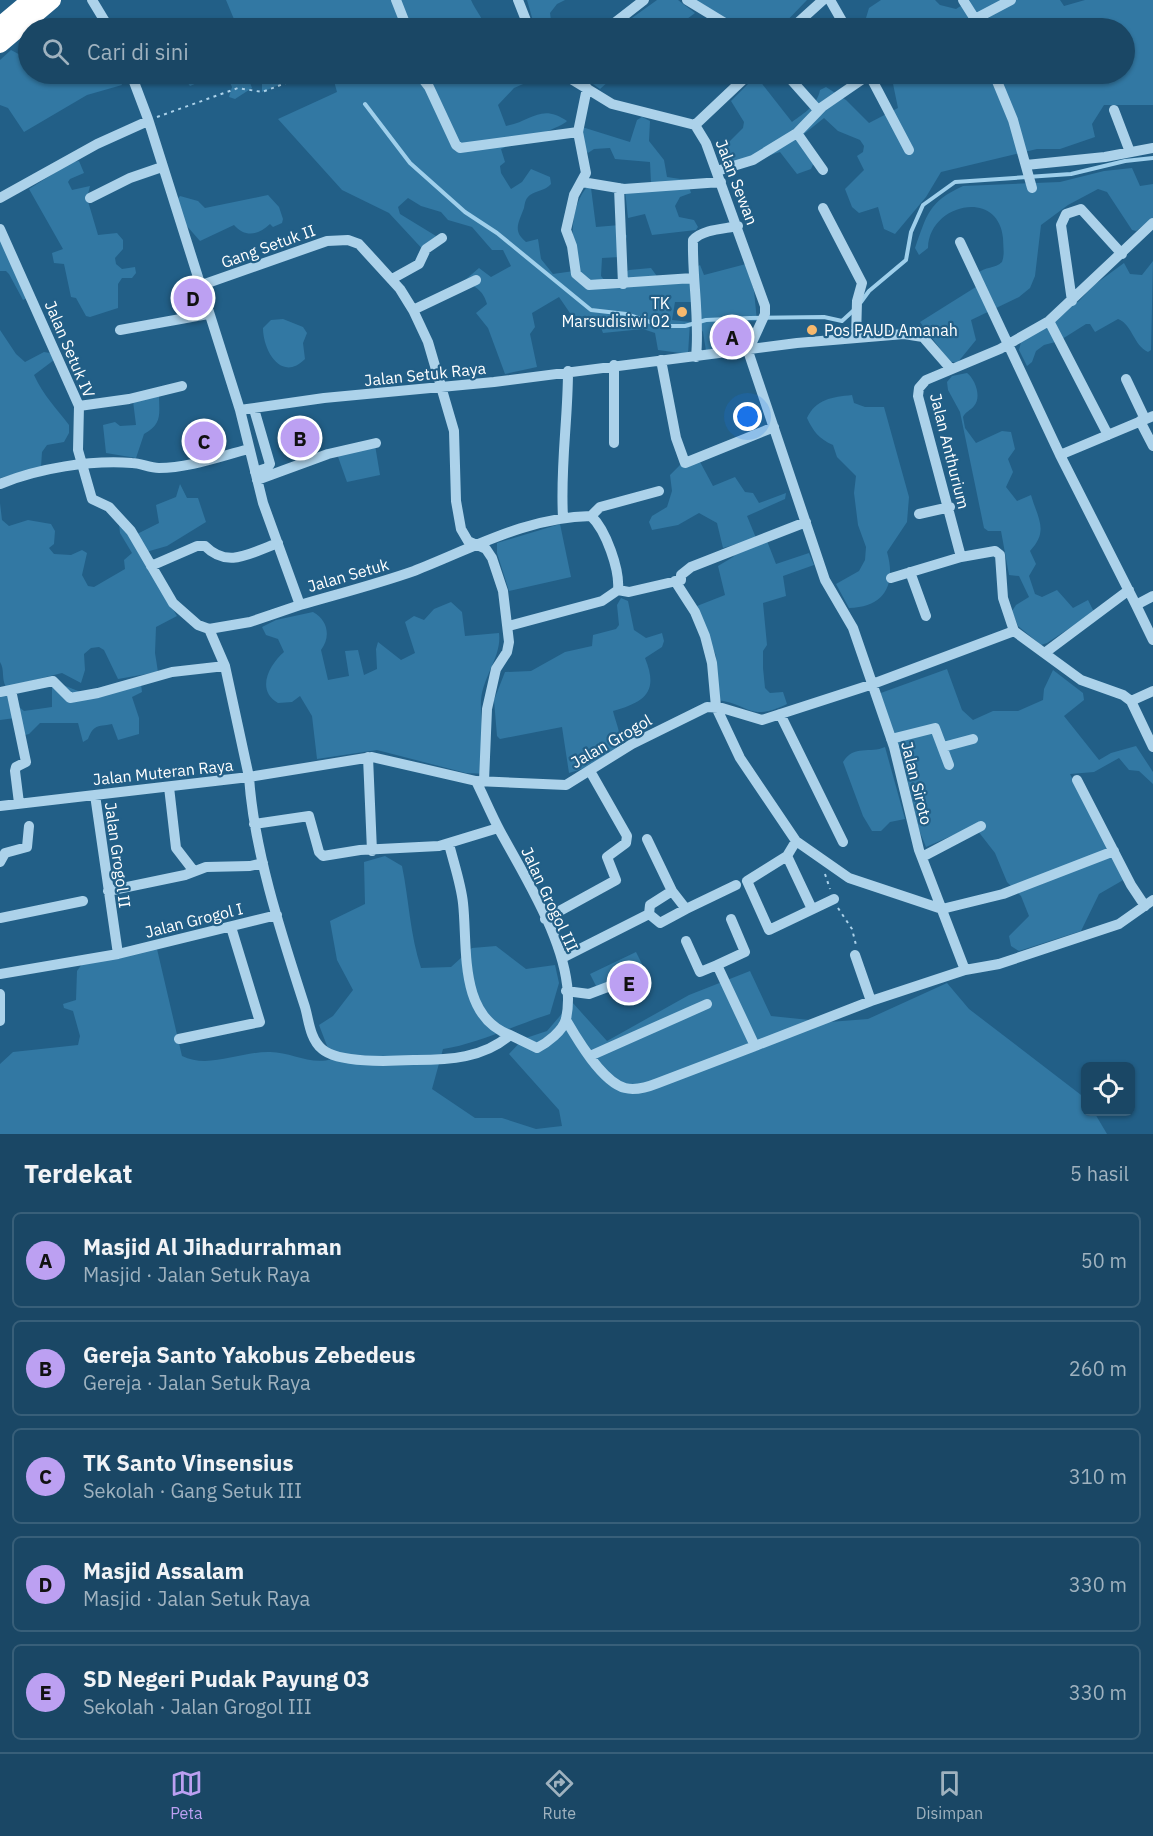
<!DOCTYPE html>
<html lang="id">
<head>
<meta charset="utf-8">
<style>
  :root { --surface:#1a4765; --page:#234e6b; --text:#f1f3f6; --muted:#9fb2bf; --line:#385f79; --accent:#bca0f2 }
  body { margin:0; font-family:"IBM Plex Sans",sans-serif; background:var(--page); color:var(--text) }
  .controls { position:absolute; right:18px; bottom:18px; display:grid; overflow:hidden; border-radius:9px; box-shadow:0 2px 4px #0004 }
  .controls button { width:54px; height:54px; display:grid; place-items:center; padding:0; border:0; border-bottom:2px solid var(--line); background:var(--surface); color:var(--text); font:30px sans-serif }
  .you { position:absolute; left:748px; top:417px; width:21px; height:21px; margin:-15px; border:4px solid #fff; border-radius:50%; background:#1a73e8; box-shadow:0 0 0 9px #1a73e833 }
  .badge { display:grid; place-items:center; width:39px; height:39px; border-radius:50%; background:var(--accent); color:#111; font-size:20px; font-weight:700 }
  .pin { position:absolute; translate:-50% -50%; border:3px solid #fff; box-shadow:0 2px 6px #0006 }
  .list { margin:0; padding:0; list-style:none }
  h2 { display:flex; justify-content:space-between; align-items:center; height:78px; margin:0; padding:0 24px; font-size:26px }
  h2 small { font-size:20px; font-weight:400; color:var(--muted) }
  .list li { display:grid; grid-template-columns:39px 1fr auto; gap:18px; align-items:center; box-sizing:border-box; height:96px; margin:0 12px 12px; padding:0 12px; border:2px solid var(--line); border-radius:9px }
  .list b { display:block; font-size:22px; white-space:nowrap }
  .list p { margin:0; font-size:20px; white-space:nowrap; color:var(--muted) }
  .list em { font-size:20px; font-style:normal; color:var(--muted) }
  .icon { flex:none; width:33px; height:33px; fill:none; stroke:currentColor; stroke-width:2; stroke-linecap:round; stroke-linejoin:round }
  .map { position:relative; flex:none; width:1153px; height:1134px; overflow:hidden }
  .search { position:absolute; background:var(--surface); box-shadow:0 2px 4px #0004; left:18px; right:18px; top:18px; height:66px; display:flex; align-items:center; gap:15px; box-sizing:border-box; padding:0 21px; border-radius:33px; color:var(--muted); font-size:22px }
  .sheet { height:618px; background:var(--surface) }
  nav { display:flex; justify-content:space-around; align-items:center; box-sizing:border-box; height:84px; border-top:2px solid var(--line); background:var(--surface); font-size:16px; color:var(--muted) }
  nav a { display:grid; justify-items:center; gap:3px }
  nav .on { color:var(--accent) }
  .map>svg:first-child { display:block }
</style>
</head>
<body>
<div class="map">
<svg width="1153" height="1134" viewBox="0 0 1153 1134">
  <rect width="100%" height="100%" fill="#225f87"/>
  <!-- green -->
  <path fill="#3278a3" d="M226,0H471C476,11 482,17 486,28H230L236,24Z
    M527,0H565L557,4L550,13L552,28H535Z
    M657,0H678L695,13L675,28H618Z
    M695,0H807L780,28H736Z
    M881,0H935L940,5L956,9L970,0H1060L1064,6L1085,0H1153V105H1104L1092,124L1095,137L1060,149H1037L941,172L926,197L895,234L884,229L878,207L859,213L852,207L845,189L864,170L857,156L863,152L864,146L860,140L838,131L824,118L804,134L815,160L811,169L797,174L780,152C758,158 750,169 726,171L718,153L743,128L744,122L731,101L756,76L792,122C804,113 817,106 820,90L826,87L846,100L869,123L898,108L892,79L888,74H1124V28H863L869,8Z
    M11,50L24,57L28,55V74H118L122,85L87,95L24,132L8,108L0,105V60Z
    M184,74H218L190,86L184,78Z
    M226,74H247L252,88L235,99L229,97L232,87Z
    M268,74H298L296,78L262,92V83Z
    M332,74H546L514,88L498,105L506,126C532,121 541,103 567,121C561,128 514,143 501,149L505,162L500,166L501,173L511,189L522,182L531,169L550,177L551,184C545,191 537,190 530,195C525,199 525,203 524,208C519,222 512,231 526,242L538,239L541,259L553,274L574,271C573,242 568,212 586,188H591L596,227L620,225L627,236L620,257L602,258L601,276L605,281L622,283V274L629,270L651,268L659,279L690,283L691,302H675L672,320L690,322L688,354L658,350L655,333L643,329L603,333L597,317L572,316L559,297L532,313L535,327L530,334L537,367L505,374L488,328L476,313L487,304C483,290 476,288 465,280L479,268L491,277L511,266L503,250H492L472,227L448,220L441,212L421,206L408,198L398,207L400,214L436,236L427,254L389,213L342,190L278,119L337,92Z
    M579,74H605L609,81L600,89Z
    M642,117L650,121L649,141L664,160L667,177L687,180L691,193L680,197L675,206L679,217L694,220L698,227L696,230L652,235L645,214L628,218L625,190L651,183L650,162L615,159L610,148L594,149L588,153L584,148L582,127L630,142L637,120Z
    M79,161L84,173L70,179L68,182L72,190L90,186L87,198L98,235L117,233L123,240V249L115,258L116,264L122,269L135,267L136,273L132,278H122L118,284V308L90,317L86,316L76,298L71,297L64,264L54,263L52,253L63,249L29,189L72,162Z
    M1132,168L1140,186L1153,184V218L1136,231L1132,230L1107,192L1098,189L1068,205L1041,225L1035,276L1030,288L1019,297L971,320L976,340L958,362H950L920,322L979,285L977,274C985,266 995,269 1002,262C1005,254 1003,246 1003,238C998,188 929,204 928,248L919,255L915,248C927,215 928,202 963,186L1060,182L1104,171Z
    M268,195L279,207L283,219L282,223L273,227L270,224C259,235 245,238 234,225L200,241L186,225L176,201L180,196L198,201L205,208Z
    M0,240L27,298L23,300L9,274L6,271H0Z
    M1153,261L1151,350L1148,352C1133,345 1133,325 1118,319L1095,332L1090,324H1086L1059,341L1044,345L1036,351L1032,362L1027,366L1019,350L1021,342L1079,301L1094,285L1124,263L1130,274L1142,275Z
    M746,264L754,291L757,321L731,322L714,328L712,333L716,349L706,351L703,332L699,326L695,268L700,265L704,275Z
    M283,319L303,327L307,333L303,343L305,359C281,383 263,350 263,328L271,320Z
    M0,330L16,354L25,362L44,352L50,353L54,360L34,375C43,395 57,409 69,425V433L64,442L47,445L42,452L41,467L0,478Z
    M967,373C975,379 982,397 974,406C970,411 966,411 963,417L965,428L976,443L1002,431L1011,432L1015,449L1008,459L1013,472L1006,487L1017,501L1031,495C1038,519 1049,531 1030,551L1036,564L1029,576L1035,594L1042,597L1057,590L1073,608L1088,600L1094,612L1047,643L1041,645L1018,626L1012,611L1016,605L1029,597L1019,576L1009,575L1001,531H988L984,528L960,412L948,390L947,382L952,376Z
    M159,395C159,413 163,424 144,434L136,458L106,453L103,425L115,422L120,426L136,425L133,401Z
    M852,395L854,403L865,407H884L909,497L907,522L887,552C896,583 886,607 849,608L836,584L859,571L865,560L866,547L858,525L854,493L856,476L837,457L833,445C819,439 813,431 807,418C816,399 832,397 852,395Z
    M375,445L380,475L347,482L337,454Z
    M699,460L713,486L735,477L745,492L753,493L759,503L786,493L785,499L747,516L756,538L723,548L717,523L699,513L678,525L652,530L649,522L652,516L667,507L672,491L670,475L680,465Z
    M180,484L187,498H198L206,522L167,546L146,552L137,534L159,523L156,505L176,497Z
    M0,503L2,520L9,526L28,520L51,524L55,531L54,544L49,548L54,554L71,555L82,550L87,553L82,575L88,586L94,587L125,569L124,560L132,553L120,533L119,524H122L177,616L156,627L155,653L158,672L118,679L104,650L99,647L91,648L84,654L85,670L81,683L62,673L6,687C1,678 5,670 0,662Z
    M560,524L571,577L509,591L497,553V543Z
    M767,541L776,564L809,553L814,565L783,576L786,596L763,603L767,645L763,651V668L765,688L770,693L783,692L787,704C750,722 751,705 718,700L716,656L697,606L725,595L718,566L733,557L738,551Z
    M621,598L628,601L634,630L646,638L662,633L664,641L662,647L645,658C659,692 645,702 613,711C615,720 620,731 620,740C620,760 584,768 569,773L562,727L500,739L497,736L494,700L505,672L531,671L565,652L592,646L593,635L616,629L619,625L617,605Z
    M451,602L462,612L465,636L499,633C502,656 483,676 481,700C480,724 486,751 489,774L466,773L377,750L317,759L312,716L300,696L292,702L278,703C255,690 270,664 284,652L278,639L266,635L262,627L276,620L313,612C328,620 331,637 321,650L328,680L349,676L345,651L358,650L364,675L377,669L376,649L378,642L401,660L415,653L405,622L414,616L424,620L434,609Z
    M947,669L962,710L973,720L993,711H1018L1043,700L1044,689L1053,670L1083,693L1084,700L1064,716L1099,760L1111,753L1136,746L1153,772V784L1139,771L1129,770L1119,758L1094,772L1070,774L1125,879L1099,894L1081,931L1019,951L1011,946L1009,936L1029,916L1021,896L1007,882L995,853L974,826L926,847L919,830L901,753L878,694Z
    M58,683L88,695L141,684L142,692L132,697L139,718V734L118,740L112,724C97,727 94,724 88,739L83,742L78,723H40L29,734L25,735L15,718L0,720V695L16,693L18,706L24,711L52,707V686Z
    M885,747L905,819L890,822L881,831H872L863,816L843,762C854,744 870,754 885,747Z
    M385,856L402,866C409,900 410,935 421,968L451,967L472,948L496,946L526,969L555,965L559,983L550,1014C515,1025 478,1044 443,1049L432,1089L475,1118H502L536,1129L562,1126L559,1110L509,1054L523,1039L547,1031L572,1002L607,1041L689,995L750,971L771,1016L829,1022L868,1019L947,983L969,1009L1085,1098L1086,1112H1094L1107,1134H0V1064L13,1052L78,1045L80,1036L73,1011L64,1008L63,1004L76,1000L77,971L82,964L157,949L182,1056C208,1069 240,1052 268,1052C290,1051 310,1066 332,1059L319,1025L333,1016L353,990L337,960L330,921L365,904L364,862Z
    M636,952L645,970L598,990L590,974Z"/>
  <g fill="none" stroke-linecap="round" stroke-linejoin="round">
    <!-- stream -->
    <path stroke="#9fcfeb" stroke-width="4" d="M365,104L410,163L465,212L497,233L591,310L626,314L662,326H685L706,320L750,318L824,317L842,321L854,310
      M861,302L869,291L906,260L911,232L923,205L955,182L1071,174L1125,161L1153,158"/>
    <!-- path -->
    <path stroke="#acd2ea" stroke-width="2" stroke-dasharray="3 4.5" stroke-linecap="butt" d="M157,117L238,88L262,92L310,74
      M825,874L830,889
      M838,908L852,929L856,945"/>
    <!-- minor -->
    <path stroke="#acd2ea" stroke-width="10" d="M92,0L109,28
      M396,0L407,28
      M518,0L529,28
      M687,0L733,28
      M830,0L846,28
      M963,0L975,19V28
      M975,19L1011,0
      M608,28L644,0
      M792,28L823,0
      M131,74L148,119L240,410L324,398L494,382L797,343L904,334L923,337L950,368
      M419,74L429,87L456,145L460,148L578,132
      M563,74L612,104L695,125L706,143L765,306V314L748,351L825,580L853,628L894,747L919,850L965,970L999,964L1119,924L1153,900
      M786,74L818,110
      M869,74L909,150
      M994,74L1013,120L1032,188
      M587,88L578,132L586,173L574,195L566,230L572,246L576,274L589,285L693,278
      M1114,110L1130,152
      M695,125L749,74
      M797,133L822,107L870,74
      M1026,165L1105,157L1153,148
      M717,171L753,160L797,133L823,170
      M582,182L624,189L721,182
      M619,188L623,284
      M0,198L97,144L148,121
      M90,198L130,178L162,167
      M823,208L862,283L857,301L856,338
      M0,229L79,406L78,450L92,499L109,507L131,531L173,603L198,625L209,629L250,622L300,605
      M960,242L1060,455L1136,605L1153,596
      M392,279L419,264L426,249L442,238
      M199,286L327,241L348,240L359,244L400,289L413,310L428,342L454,431L456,501L461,529L468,541L486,549L492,558L503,591L509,642L507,652L496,669L487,709L484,781
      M1072,301L1061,225L1066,214L1081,209L1122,254
      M413,310L476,280
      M1049,321L1108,435
      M120,330L208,314
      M696,357C700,318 692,279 693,240C703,229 724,229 738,226
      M661,360L676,438L685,463L774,427
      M1126,379L1145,419
      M79,406L129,399L182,386
      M254,409L270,464L267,468L255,472
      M240,410L263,503L300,605C338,594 377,584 414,571C473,548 527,517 591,516C606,530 620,570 618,590L602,601L509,626
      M1140,421L1153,446
      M614,443V365
      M1060,455L1153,416
      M257,480L328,454L376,443
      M0,484C39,468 90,460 132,463C141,463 149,468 159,468C189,468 221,456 249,449
      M919,514L950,507
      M591,516L600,507L659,491
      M563,517C560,467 568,420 568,371
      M961,557L918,396L919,388L926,380L1000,349L1049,321L1153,223
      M151,566L197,546H205C228,569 250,553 278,543
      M910,572L926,616
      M891,578L961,557L995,551L1000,555L1003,598L1014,631
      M675,581L695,612L705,636L712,663L716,707L740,758L796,841L849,878L942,909L1003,894L1114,851
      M618,590L629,592L681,580V575L691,567L806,522
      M1136,605L1153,640
      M1046,652L1129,590
      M11,690L26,762L16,767L15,771L19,803
      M0,692L53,681L70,698L98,693L172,672L225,666
      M1131,701L1153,691
      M780,714L843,842
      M891,739L935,728L949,765
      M943,747L973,739
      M368,757L372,851
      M1077,780L1131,885L1145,906
      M476,781C484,797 491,814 500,831C527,881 579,960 566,1019C563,1031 547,1043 537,1048L510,1035C484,1058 449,1060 416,1060C393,1061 339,1064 322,1049C310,1039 309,1021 305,1007C282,936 254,852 249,777L372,757L476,781L566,785L632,744L707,707L722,708L762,720L870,685L1014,631L1081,680L1123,695L1131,701L1153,747
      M169,787L176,848L193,870
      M95,795L118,954
      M0,806L249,777L225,666L209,629
      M254,824L309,816L319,852L323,856L360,850L439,846L498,828
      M796,841L787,856L747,881L769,930L834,899
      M449,844C454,864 461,884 463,903C468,948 458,1016 510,1035
      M787,856L812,909
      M922,857L981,826
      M0,862L5,853L27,847L29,826
      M108,891L185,875L206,867L250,866L263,863
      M672,891L686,909L736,885
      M649,914L660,923L686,909
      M0,918L83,901
      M545,919L616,880L607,857L626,843L627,836L590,771
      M686,941L700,972L717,965L755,1046L871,1001
      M855,955L871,1001L965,970
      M562,958L649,914L650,905L672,891L647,839
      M717,965L745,952L731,919
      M0,974L118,954L277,915
      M566,991L589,994L642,974
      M0,994V1021
      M566,1020C577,1039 602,1082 625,1088C636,1091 648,1087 658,1083L755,1046
      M179,1039L260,1022L231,927
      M590,1056L707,1004"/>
    <!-- highway -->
    <path stroke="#fff" stroke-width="18" d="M0,26L31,0
      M0,44L52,0"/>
  </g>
  <!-- markers -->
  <g fill="#f6b86d" stroke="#225f87" stroke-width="2">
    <circle cx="682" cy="312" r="6"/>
    <circle cx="812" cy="330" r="6"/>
  </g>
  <g text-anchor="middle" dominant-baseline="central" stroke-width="4.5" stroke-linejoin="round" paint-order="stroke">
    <!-- street labels -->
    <g font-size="16" fill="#fff" stroke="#225f87">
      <text transform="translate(737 182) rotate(69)">Jalan Sewan</text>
      <text transform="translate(268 246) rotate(-20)">Gang Setuk II</text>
      <text transform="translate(70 349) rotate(67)">Jalan Setuk IV</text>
      <text transform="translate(425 374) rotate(-6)">Jalan Setuk Raya</text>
      <text transform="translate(950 451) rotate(76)">Jalan Anthurium</text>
      <text transform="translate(348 575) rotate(-16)">Jalan Setuk</text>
      <text transform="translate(611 741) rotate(-30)">Jalan Grogol</text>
      <text transform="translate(163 772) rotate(-6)">Jalan Muteran Raya</text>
      <text transform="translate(917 783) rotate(76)">Jalan Siroto</text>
      <text transform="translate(118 855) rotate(82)">Jalan Grogol II</text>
      <text transform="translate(550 899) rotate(65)">Jalan Grogol III</text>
      <text transform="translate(194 920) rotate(-14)">Jalan Grogol I</text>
    </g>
    <!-- poi labels -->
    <g font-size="16" fill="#fff" stroke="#225f87" text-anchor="end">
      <text x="670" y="303">TK<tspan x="670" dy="18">Marsudisiwi 02</tspan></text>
      <text x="824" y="330" text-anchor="start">Pos PAUD Amanah</text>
    </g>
  </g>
</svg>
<div class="controls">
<button><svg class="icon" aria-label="locate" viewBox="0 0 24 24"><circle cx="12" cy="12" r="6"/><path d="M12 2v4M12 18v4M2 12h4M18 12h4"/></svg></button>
</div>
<div class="you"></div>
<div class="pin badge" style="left:732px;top:337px">A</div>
<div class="pin badge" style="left:300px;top:438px">B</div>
<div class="pin badge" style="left:204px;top:441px">C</div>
<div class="pin badge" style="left:193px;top:298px">D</div>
<div class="pin badge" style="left:629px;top:983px">E</div>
<div class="search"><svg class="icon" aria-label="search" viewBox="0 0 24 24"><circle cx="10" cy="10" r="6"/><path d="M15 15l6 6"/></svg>Cari di sini</div>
</div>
<section class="sheet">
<h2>Terdekat<small>5 hasil</small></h2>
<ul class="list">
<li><span class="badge">A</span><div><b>Masjid Al Jihadurrahman</b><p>Masjid · Jalan Setuk Raya</p></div><em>50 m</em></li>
<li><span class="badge">B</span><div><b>Gereja Santo Yakobus Zebedeus</b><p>Gereja · Jalan Setuk Raya</p></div><em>260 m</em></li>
<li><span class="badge">C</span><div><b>TK Santo Vinsensius</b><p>Sekolah · Gang Setuk III</p></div><em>310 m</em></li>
<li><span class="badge">D</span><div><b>Masjid Assalam</b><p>Masjid · Jalan Setuk Raya</p></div><em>330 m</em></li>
<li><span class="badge">E</span><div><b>SD Negeri Pudak Payung 03</b><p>Sekolah · Jalan Grogol III</p></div><em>330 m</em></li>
</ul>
</section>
<nav>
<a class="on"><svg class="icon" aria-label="map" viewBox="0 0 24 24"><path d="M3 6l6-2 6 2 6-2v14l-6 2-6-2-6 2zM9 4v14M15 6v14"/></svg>Peta</a>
<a><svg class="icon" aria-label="directions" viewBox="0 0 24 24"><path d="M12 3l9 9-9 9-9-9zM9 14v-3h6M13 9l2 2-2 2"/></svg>Rute</a>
<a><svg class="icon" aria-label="saved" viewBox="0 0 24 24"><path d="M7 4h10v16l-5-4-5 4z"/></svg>Disimpan</a>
</nav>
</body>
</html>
